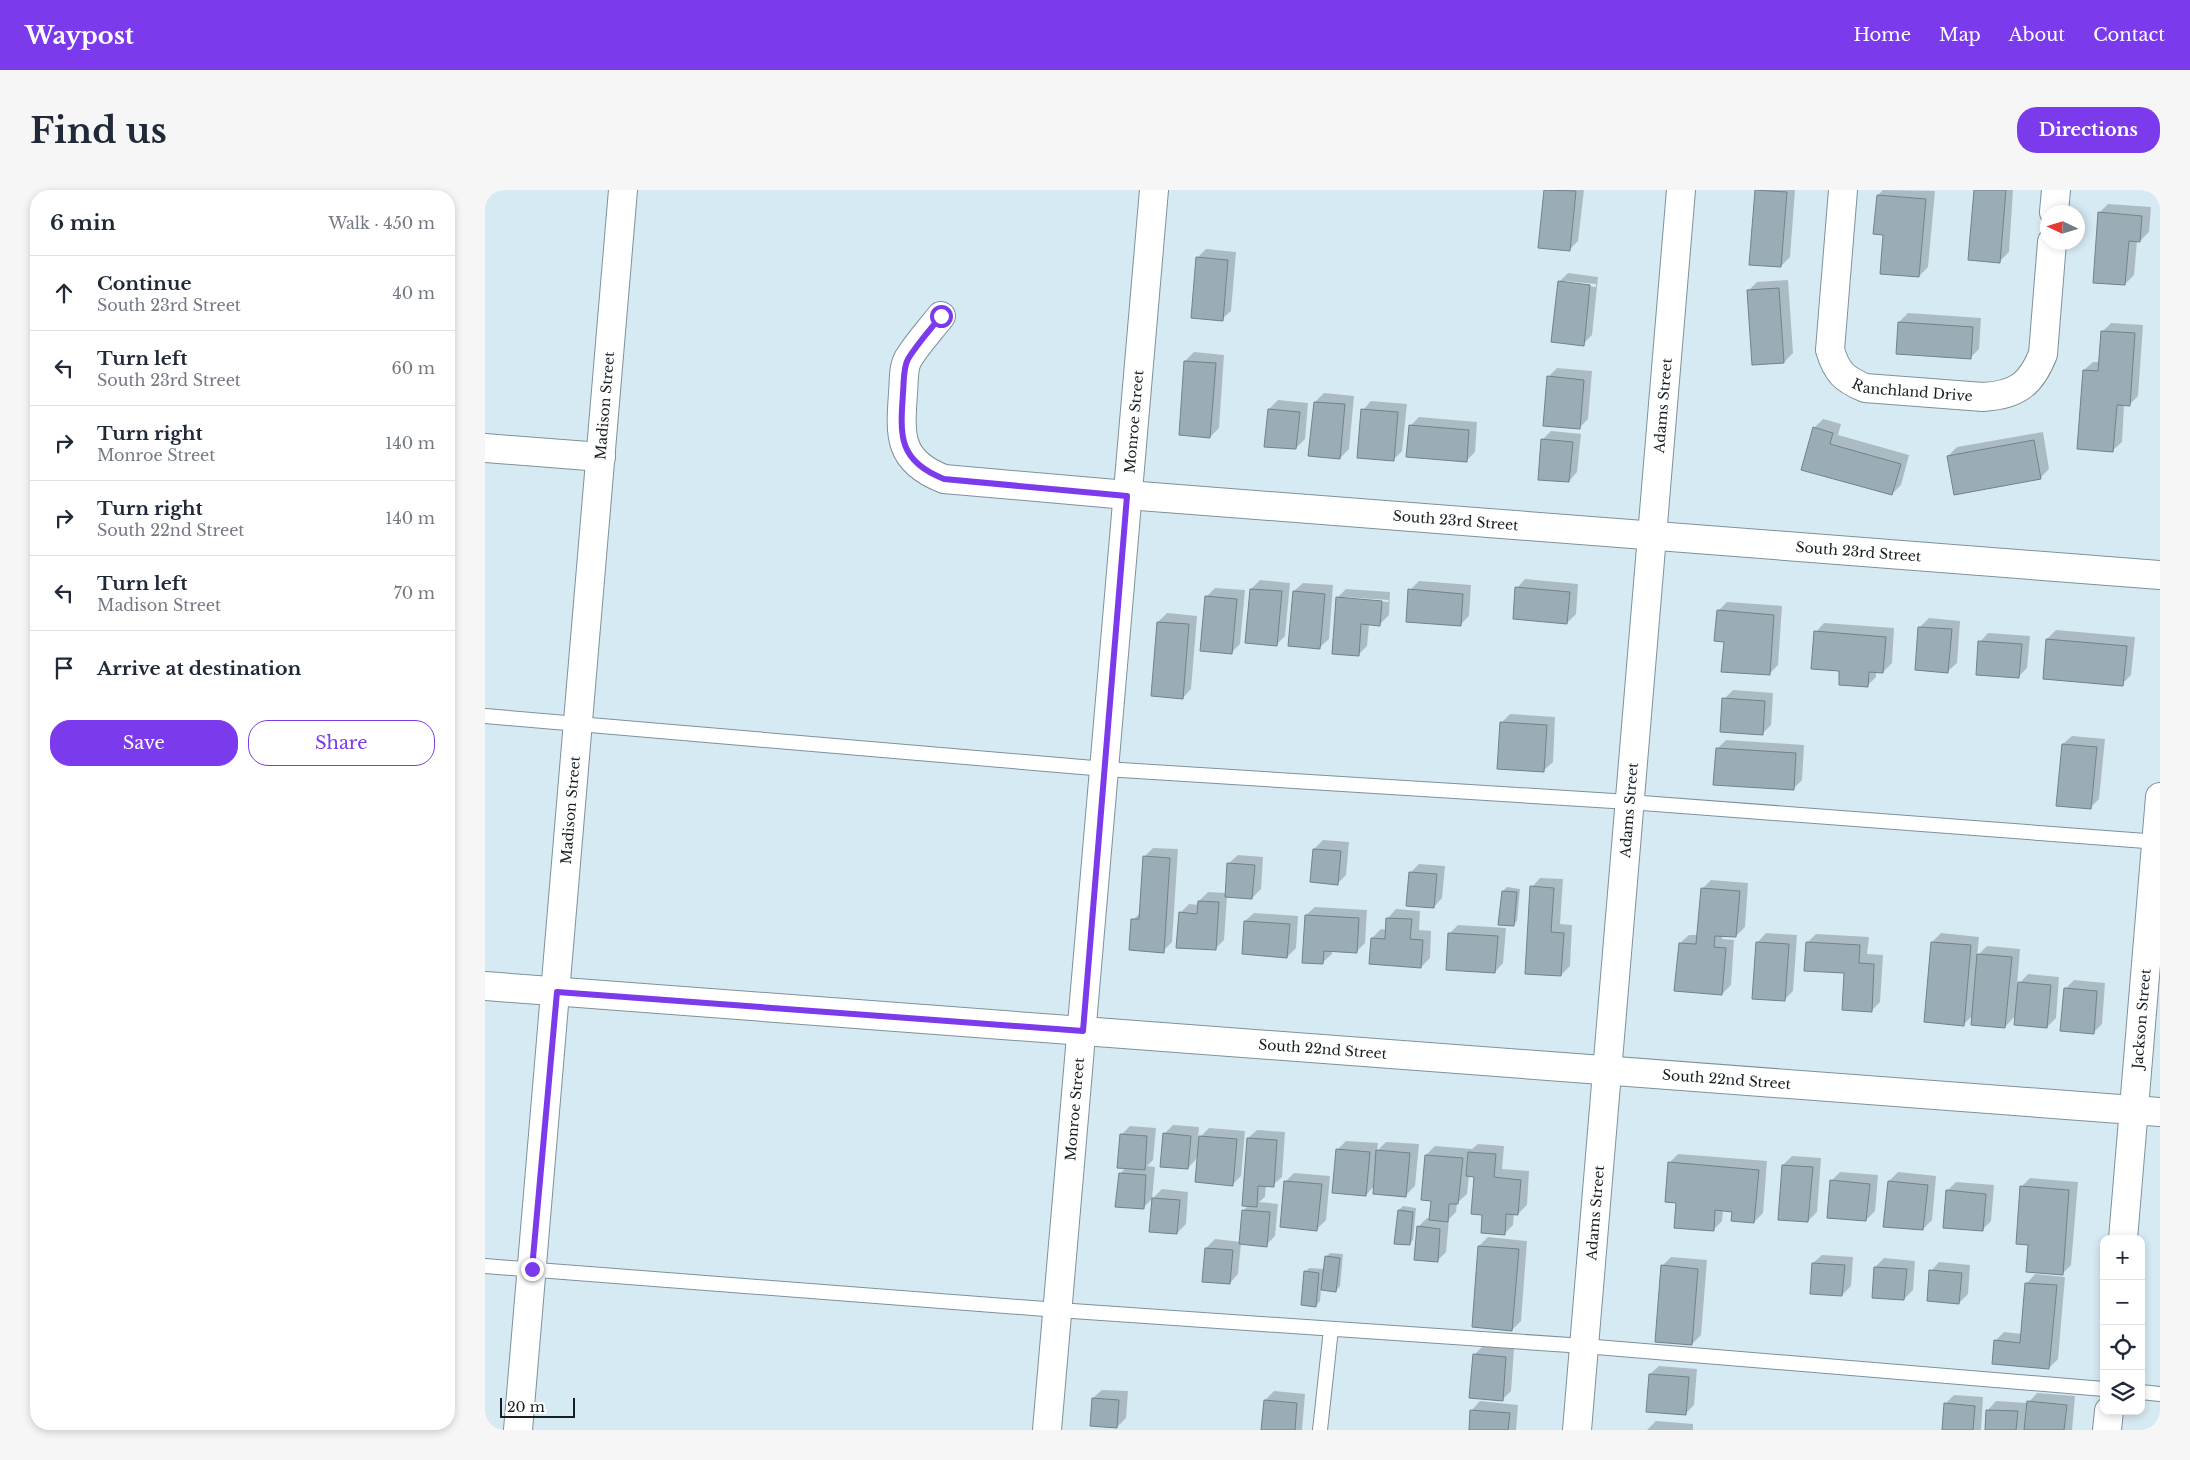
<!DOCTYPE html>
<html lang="en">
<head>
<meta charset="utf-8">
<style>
  :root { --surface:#fff; --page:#f6f6f7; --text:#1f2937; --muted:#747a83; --line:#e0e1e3; --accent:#7c3aed }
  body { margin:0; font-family:"Libre Baskerville",serif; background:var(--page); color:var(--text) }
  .controls { position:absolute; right:15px; bottom:15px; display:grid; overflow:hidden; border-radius:10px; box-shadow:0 2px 8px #0003 }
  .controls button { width:45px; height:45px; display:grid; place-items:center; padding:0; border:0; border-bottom:1px solid var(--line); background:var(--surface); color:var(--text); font:25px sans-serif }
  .compass { position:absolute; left:1555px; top:15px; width:45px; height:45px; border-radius:50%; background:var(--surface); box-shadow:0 2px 8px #0003; rotate:274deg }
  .scale { position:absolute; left:15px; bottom:12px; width:75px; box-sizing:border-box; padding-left:5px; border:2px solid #171f22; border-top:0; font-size:14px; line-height:18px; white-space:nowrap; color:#171f22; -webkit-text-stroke:4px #fff; paint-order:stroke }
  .stop { position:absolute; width:15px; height:15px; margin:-11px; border:4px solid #7c3aed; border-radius:50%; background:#fff }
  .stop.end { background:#7c3aed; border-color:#fff; box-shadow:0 1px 5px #0008 }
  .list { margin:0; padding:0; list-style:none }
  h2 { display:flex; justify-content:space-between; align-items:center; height:65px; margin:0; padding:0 20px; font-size:21px }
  h2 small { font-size:16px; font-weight:400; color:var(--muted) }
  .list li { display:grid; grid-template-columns:32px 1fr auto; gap:15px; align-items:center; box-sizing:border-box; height:75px; padding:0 20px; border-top:1px solid var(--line) }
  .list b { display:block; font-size:19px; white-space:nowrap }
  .list p { margin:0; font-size:16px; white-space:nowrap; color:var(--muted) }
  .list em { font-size:16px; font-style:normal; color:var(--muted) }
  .actions { display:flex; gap:10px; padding:15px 20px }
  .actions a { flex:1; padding:11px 0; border:1px solid var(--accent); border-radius:20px; text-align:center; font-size:18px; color:var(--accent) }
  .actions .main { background:var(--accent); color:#fff }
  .icon { flex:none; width:28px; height:28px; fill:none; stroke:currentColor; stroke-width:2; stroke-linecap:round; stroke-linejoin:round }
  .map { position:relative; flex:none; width:1675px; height:1240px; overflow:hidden; border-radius:20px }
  header { display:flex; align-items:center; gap:30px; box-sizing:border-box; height:70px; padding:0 25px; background:var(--accent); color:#fff }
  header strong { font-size:24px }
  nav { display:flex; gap:28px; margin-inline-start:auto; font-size:18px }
  .intro { display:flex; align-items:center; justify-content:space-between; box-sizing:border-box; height:120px; padding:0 30px }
  h1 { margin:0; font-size:35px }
  .button { padding:12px 22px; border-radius:20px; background:var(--accent); color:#fff; font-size:18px; font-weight:700 }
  main { display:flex; gap:30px; padding:0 30px }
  aside { flex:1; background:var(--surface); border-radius:20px; box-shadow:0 2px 8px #0003 }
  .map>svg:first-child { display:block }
</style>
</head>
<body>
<header>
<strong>Waypost</strong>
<nav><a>Home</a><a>Map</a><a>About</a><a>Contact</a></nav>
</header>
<div class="intro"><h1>Find us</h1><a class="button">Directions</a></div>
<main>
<aside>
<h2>6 min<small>Walk · 450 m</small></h2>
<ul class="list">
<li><svg class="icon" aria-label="ahead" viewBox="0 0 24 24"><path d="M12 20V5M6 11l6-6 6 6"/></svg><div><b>Continue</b><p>South 23rd Street</p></div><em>40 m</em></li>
<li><svg class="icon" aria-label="left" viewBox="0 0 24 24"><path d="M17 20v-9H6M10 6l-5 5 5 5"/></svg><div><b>Turn left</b><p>South 23rd Street</p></div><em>60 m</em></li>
<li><svg class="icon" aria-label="right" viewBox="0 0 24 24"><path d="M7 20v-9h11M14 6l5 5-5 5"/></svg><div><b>Turn right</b><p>Monroe Street</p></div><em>140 m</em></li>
<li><svg class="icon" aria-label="right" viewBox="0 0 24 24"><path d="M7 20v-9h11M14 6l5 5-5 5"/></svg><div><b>Turn right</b><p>South 22nd Street</p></div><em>140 m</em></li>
<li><svg class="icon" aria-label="left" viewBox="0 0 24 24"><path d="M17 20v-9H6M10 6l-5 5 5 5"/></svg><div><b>Turn left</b><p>Madison Street</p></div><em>70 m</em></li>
<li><svg class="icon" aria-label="arrive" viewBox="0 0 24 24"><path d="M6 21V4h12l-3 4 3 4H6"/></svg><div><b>Arrive at destination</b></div></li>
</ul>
<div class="actions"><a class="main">Save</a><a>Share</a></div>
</aside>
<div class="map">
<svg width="1675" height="1240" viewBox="0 0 1675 1240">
  <rect width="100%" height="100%" fill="#d6eaf4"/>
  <!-- shadow -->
  <path fill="#0003" fill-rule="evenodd" d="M1060,0H1099L1093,51L1084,60L1054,57Z
    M1271,0H1310L1305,67L1296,76L1266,74Z
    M1398,0L1450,1L1443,77L1434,86L1400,44L1393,5Z
    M1490,0H1528L1524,62L1515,71Z
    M1623,14L1666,17L1664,42L1655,51H1652L1649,85L1640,94L1614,23Z
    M721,59L751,62L746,121L737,129L712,68Z
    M1083,83L1113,87L1107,145L1098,154L1074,92ZM1080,91L1111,94V97L1080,94Z
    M1303,90L1308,163L1299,172L1264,100L1272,92Z
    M1423,123L1496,128L1494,159L1485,168L1414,132Z
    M1626,133L1658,135L1653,206L1644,215L1639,214L1637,252L1628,260L1599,180L1608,172H1615L1617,142Z
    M709,162L739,165L734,238L725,247L700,171Z
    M1072,178L1107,181L1103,229L1094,238L1063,187Z
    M839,203L869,206L864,259L855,268L830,212Z
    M793,210L823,213L820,249L811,258L784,219Z
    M886,211L922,214L917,261L908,270L878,220Z
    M934,227L992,232L990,262L981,271L925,236Z
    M1338,229L1356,234L1353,245L1424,265L1416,295L1407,304L1318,279L1329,238Z
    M1066,241L1096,244L1092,282L1084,291L1057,250Z
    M1558,242L1564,279L1555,288L1463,266L1472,257Z
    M1040,389L1093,394L1091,424L1082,433L1032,398Z
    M775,390L805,393L800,446L791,455L766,399Z
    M934,391L986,395L984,426L975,435L925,400Z
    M818,393L848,395L844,449L835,457L809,401Z
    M730,398L760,400L755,454L747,462L721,407Z
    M861,399L905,402L904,425L895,434H884L882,456L873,465L852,408ZM859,407L904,410L903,412L859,409Z
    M1242,412L1297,416L1293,475L1284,484L1240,451L1233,421Z
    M682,423L712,426L706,499L698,508L673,432Z
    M1444,428L1475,431L1472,473L1463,481L1435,437Z
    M1339,433L1409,438L1407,473L1398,482L1391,481V487L1382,496L1356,480L1331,442Z
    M1571,440L1650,447L1646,485L1637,494L1562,449Z
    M1503,443L1545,446L1542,478L1533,487L1495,452Z
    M1248,500L1288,503L1286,535L1277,544L1239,509Z
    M1025,524L1070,527L1068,572L1059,580L1016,533Z
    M1587,546L1620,549L1614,609L1605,618L1578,554Z
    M1241,550L1319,555L1317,590L1308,599L1232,559Z
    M838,650L864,652L861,685L852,694L829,659Z
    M668,658L693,659L687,752L678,761L648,730L656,722L659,667Z
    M753,665L778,667L776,699L767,708L742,706L739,750L730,759L695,723L704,714L714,715V711L723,702L741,703L744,673Z
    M934,674L960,676L957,708L949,717L925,683Z
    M1055,688L1078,689L1075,734L1087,735L1085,776L1076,785L1047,697Z
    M1226,690L1263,693L1260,737L1251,746L1238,745L1237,749L1249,750L1246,795L1237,804L1195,753L1204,745H1213L1217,699Z
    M1022,697L1035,699L1032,731L1028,735L1018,701Z
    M830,717L882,720L880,753L871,762L847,760V764L838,772L821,725Z
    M911,719L935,721L934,740L946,741L945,768L936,777L887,748L896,739L902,740L903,728Z
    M769,723L813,726L811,758L802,767L760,731Z
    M973,735L1021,738L1018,773L1010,782L964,744Z
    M1281,743L1312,745L1308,801L1299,810L1273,752Z
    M1456,743L1494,747L1492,766L1502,756L1535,759L1532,796L1543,784L1574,787L1571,828L1562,837L1531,825L1520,837L1488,825L1478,835L1447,752Z
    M1331,744L1384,747L1382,764L1398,765L1395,812L1386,821L1361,782L1323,752Z
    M1589,790L1620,793L1617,834L1608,843L1580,799Z
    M688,935L714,937L713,949L724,938L760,941L756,986L747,995L713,967L703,978L679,944Z
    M645,936L671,938L668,970L662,976L670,977L667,1009L658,1018L635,984L641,977L636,945Z
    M772,940L800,942L797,987L788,995H781L780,1007L774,1012L793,1014L790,1046L781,1055L756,1053L753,1084L745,1093L721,1058L730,1049L756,1052L758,1021L764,1015L763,948Z
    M861,951L893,953L892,961L901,952L934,954L930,996L921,1005L890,995L881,1005L852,960Z
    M993,954L1019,956L1017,979L1044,981L1042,1015L1033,1024L1029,1023L1028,1035L1019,1044L990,985H984L982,1004L972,1013L971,1022L964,1029L961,1062L952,1071L933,1037L942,1028H945L947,1010L937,1009L941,965L950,956L987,959Z
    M1193,964L1282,971L1278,1023L1269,1032L1248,1020H1238L1237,1031L1228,1040L1193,1012L1184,973Z
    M1307,966L1336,968L1332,1022L1323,1031L1298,975Z
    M1355,982L1393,985L1390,1021L1381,1030L1346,991Z
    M1413,982L1451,986L1447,1030L1438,1039L1404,991Z
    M809,983L845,986L841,1030L832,1039L800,992Z
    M1545,988L1593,992L1586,1075L1577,1084L1544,1053L1536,997Z
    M1471,992L1509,995L1506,1031L1497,1040L1462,1001Z
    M677,999L703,1002L701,1034L692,1043L668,1008Z
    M918,1016L931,1018L928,1050L924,1054L914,1020Z
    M1003,1047L1042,1051L1036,1131L1027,1140L994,1056Z
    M845,1063L858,1064L855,1096L851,1101L836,1099L835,1111L831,1116L820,1082L824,1078L840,1079L841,1067Z
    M1337,1065L1368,1067L1366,1096L1357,1105L1328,1073Z
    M1186,1067L1222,1070L1216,1145L1207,1154L1177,1076Z
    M1399,1068L1430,1071L1428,1100L1419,1109L1390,1077Z
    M1454,1072L1485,1075L1483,1104L1474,1113L1446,1081Z
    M1550,1084L1580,1087L1573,1169L1564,1178L1510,1151L1519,1142L1537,1144L1542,1093Z
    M998,1156L1029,1159L1026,1201L1017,1210L989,1165Z
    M1174,1176L1212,1179L1209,1215L1200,1224L1165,1184Z
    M617,1200L643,1201L641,1228L632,1237L608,1208Z
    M789,1201L820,1204L817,1240H778L780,1210Z
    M1552,1203L1590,1206L1587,1240H1501L1503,1220L1511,1211L1543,1213Z
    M1469,1205L1498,1207L1496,1240H1458L1460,1214Z
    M995,1211L1033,1215L1031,1240H985L987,1220Z
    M1171,1231L1208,1234V1240H1162Z"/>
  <!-- building -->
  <path fill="#9aadb6" stroke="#70838b" d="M1059,0L1091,1L1085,61L1053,58Z
    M1270,0L1302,2L1296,77L1264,75Z
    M1489,0H1521L1515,73L1483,70Z
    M1392,5L1441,9L1434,87L1395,84L1398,45L1388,44Z
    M1613,22L1657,26L1655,52L1644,51L1640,95L1608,93Z
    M711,67L743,70L738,131L706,128Z
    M1073,91L1105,95L1099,156L1066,152Z
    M1294,98L1299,173L1267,175L1262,100Z
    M1413,132L1488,137L1486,169L1411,164Z
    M1616,141L1650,143L1645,216L1632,215L1628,262L1592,259L1598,180L1613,181Z
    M699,171L731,173L725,248L694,245Z
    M1062,186L1099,190L1095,239L1058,236Z
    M829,212L860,214L855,269L823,266Z
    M783,219L815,222L811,259L779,257Z
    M876,219L913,222L909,271L872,268Z
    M924,235L984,240L982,272L921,267Z
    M1328,237L1348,243L1345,254L1416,274L1407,305L1316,280Z
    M1056,249L1088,252L1084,292L1053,290Z
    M1549,250L1556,289L1469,305L1462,266Z
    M1030,397L1085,402L1082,434L1028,429Z
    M765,399L797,401L792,456L760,453Z
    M923,399L978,404L976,436L921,432Z
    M808,401L840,404L835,459L803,456Z
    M720,406L752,409L747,464L715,461Z
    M851,407L897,411L895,436L876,434L874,466L847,464Z
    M1232,420L1289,425L1285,485L1236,482L1239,452L1229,451Z
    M672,432L704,434L698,509L666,506Z
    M1433,437L1467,439L1463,483L1430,480Z
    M1329,441L1401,447L1398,483L1384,482L1383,497L1354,495V481L1326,479Z
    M1561,449L1642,456L1638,496L1558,489Z
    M1493,451L1537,454L1534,488L1491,485Z
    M1237,508L1280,511L1278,545L1235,542Z
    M1015,532L1062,535L1059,582L1012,579Z
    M1577,554L1612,557L1606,619L1571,616Z
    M1231,558L1311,563L1309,600L1228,595Z
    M828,659L856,661L853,695L825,692Z
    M658,666L685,668L679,763L644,760L646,729H654Z
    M742,673L770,675L767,709L740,707Z
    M924,682L952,684L949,718L921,716Z
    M1045,696L1069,698L1066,742L1079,743L1076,786L1040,784Z
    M1216,698L1255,701L1251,747L1230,746L1229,757L1241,758L1237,805L1189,801L1194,753L1211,754Z
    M1017,701L1032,702L1029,736L1013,735Z
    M713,711L734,712L731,760L691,758L694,722L712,724Z
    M820,725L874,728L872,763L839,761L838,774L817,773Z
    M901,728L927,729L925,749L938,750L936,778L884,774L886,748L900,749Z
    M759,731L805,734L802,768L757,764Z
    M963,743L1013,746L1010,783L961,780Z
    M1271,752L1304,754L1300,811L1267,809Z
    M1321,752L1375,755L1374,773L1389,774L1387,822L1357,820L1359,783L1319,781Z
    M1446,752L1486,755L1479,836L1439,832Z
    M1492,764L1527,767L1520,838L1486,835Z
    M1533,792L1566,795L1562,838L1529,835Z
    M1579,798L1612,801L1609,844L1575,841Z
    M678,943L706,946L703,979L675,977Z
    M635,944L662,946L660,980L632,978Z
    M714,946L752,949L748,996L710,992Z
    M762,948L792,950L789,997L773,996L772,1017L757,1016Z
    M851,959L885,962L881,1006L847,1003Z
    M891,960L925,963L921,1007L888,1004Z
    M983,962L1011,964L1009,987L1036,990L1033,1025L1021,1024L1020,1045L996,1043L997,1025L986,1024L989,987L981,986Z
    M940,965L978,968L973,1014H964L963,1032L944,1030L946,1011L936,1010Z
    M1183,972L1274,980L1269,1033L1246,1031L1247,1022L1230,1020L1229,1041L1189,1038L1191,1013L1180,1012Z
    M1297,975L1328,977L1323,1032L1293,1030Z
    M634,983L661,985L659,1019L630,1017Z
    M1345,990L1385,994L1381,1031L1342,1028Z
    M799,991L837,994L832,1041L795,1037Z
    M1403,991L1443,995L1438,1040L1398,1037Z
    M1535,996L1584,1000L1578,1085L1541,1082L1543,1055L1531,1054Z
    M1461,1000L1501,1004L1498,1041L1458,1038Z
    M667,1008L695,1010L692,1044L664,1042Z
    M757,1020L785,1022L782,1057L754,1054Z
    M913,1020L928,1022L925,1055L909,1054Z
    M932,1036L955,1039L953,1072L929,1070Z
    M993,1056L1034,1059L1027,1141L987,1137Z
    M720,1058L748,1060L745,1094L717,1092Z
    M840,1066L855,1068L851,1102L836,1100Z
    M1327,1073L1360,1075L1357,1106L1325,1104Z
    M1176,1075L1213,1079L1207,1155L1170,1152Z
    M1389,1077L1422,1079L1419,1110L1387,1108Z
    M1444,1080L1477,1083L1474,1114L1442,1111Z
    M819,1081L834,1083L831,1117L816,1115Z
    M1540,1093L1572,1095L1564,1179L1507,1174L1509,1150L1535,1153Z
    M988,1164L1021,1167L1018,1211L984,1208Z
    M1164,1184L1204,1187L1201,1225L1161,1222Z
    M607,1208L634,1210L632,1238L605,1236Z
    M779,1210L812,1213L810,1240H776Z
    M1542,1211L1582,1215L1579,1240H1539Z
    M1459,1213L1490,1216L1488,1240H1457Z
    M985,1220L1025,1223L1023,1240H984Z
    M1501,1220L1533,1221L1531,1240H1500Z"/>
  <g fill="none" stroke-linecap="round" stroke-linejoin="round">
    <!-- service casing -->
    <g stroke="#7e919a" stroke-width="16">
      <path id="service" d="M0,526L620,579L1144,612L1674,652
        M0,1076L573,1120L1099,1156L1619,1199
        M1656,1202L1675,1204
        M835,1240L846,1139"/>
    </g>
    <!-- minor casing -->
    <g stroke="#7e919a" stroke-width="30">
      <g id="minor">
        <path id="s1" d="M1358,0L1345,160C1352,183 1359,189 1380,198L1498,207C1531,205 1546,195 1558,164L1567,52"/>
        <path d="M1569,22L1571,0"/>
        <path id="s2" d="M456,126C445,140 432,154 423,169C418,178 419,192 418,203C415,246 413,271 459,289L642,305L1675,385"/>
        <path d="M0,258L116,267"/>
        <path id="s3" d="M0,796L1675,922"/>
        <path id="s4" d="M1638,1049L1675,607"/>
        <path id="s5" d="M33,1240L138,0"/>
        <path id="s6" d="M562,1240L669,0"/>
        <path id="s7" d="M1092,1240L1196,0"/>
        <path d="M1622,1240L1624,1221"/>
      </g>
    </g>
    <!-- service -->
    <use href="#service" stroke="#fff" stroke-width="14"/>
    <!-- minor -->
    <use href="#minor" stroke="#fff" stroke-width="28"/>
  </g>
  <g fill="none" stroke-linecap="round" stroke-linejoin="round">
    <!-- route -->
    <path stroke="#7c3aed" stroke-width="6" d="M47,1079L72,802L598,841L642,306L459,289C413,271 415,246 418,203C419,192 418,178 423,169C432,154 445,140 456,126"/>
  </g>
  <g text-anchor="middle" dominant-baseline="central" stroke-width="4" stroke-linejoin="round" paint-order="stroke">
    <!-- street labels -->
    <g font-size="14" fill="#171f22" stroke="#fff">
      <text stroke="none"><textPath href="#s1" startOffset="262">Ranchland Drive</textPath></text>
      <text stroke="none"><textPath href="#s5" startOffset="1028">Madison Street</textPath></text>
      <text stroke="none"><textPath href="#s7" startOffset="1028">Adams Street</textPath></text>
      <text stroke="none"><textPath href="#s6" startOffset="1012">Monroe Street</textPath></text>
      <text stroke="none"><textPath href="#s2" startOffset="708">South 23rd Street</textPath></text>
      <text stroke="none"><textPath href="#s2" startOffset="1112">South 23rd Street</textPath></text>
      <text stroke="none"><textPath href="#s5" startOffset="622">Madison Street</textPath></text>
      <text stroke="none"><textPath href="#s7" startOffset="622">Adams Street</textPath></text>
      <text stroke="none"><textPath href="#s4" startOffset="221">Jackson Street</textPath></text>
      <text stroke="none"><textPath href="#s3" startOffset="840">South 22nd Street</textPath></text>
      <text stroke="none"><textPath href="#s3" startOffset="1245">South 22nd Street</textPath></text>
      <text stroke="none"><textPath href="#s6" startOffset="322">Monroe Street</textPath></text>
      <text stroke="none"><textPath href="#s7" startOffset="218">Adams Street</textPath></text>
    </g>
  </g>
</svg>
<div class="controls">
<button>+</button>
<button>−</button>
<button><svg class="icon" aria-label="locate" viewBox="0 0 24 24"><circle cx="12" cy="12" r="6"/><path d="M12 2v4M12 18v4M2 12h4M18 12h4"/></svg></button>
<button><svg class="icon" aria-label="layers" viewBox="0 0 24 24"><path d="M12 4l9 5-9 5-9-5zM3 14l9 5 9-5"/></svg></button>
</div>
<svg class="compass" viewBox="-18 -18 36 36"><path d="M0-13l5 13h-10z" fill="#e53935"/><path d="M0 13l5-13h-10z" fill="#747a83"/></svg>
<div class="scale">20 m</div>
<div class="stop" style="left:456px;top:126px"></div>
<div class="stop end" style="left:47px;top:1079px"></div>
</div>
</main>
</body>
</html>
